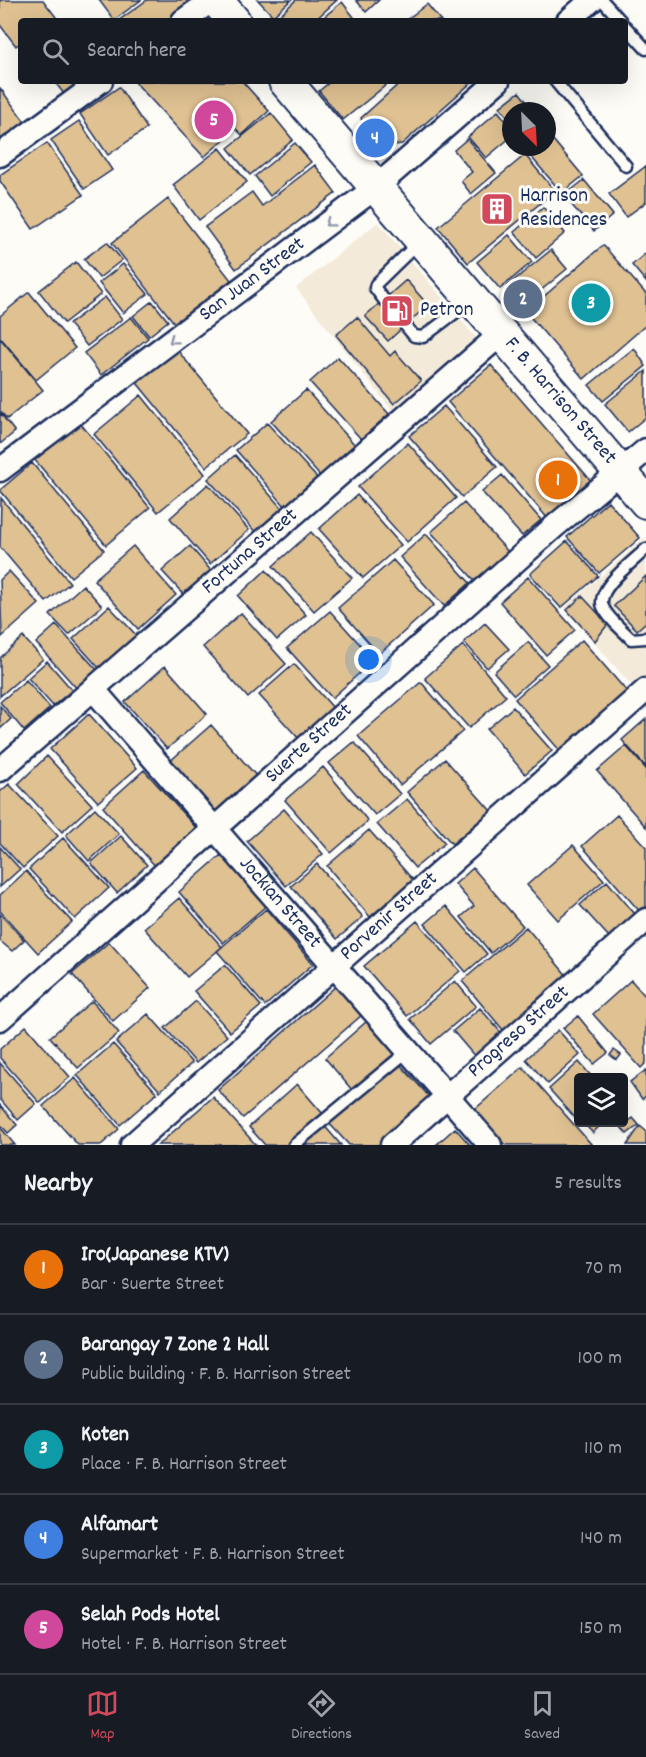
<!DOCTYPE html>
<html lang="en">
<head>
<meta charset="utf-8">
<style>
  :root { --surface:#171b24; --page:#242831; --text:#f1f3f6; --muted:#9ea1a6; --line:#363941; --accent:#d1495b }
  body { margin:0; font-family:Dekko,sans-serif; background:var(--page); color:var(--text) }
  .controls { position:absolute; right:18px; bottom:18px; display:grid; overflow:hidden; border-radius:6px; box-shadow:0 6px 24px #0002 }
  .controls button { width:54px; height:54px; display:grid; place-items:center; padding:0; border:0; border-bottom:2px solid var(--line); background:var(--surface); color:var(--text); font:30px sans-serif }
  .compass { position:absolute; left:502px; top:102px; width:54px; height:54px; border-radius:50%; background:var(--surface); box-shadow:0 6px 24px #0002; rotate:156deg }
  .you { position:absolute; left:369px; top:660px; width:21px; height:21px; margin:-15px; border:4px solid #fff; border-radius:50%; background:#1a73e8; box-shadow:0 0 0 9px #1a73e833 }
  .badge { display:grid; place-items:center; width:39px; height:39px; border-radius:50%; background:var(--accent); color:#fff; font-size:20px; font-weight:700 }
  .pin { position:absolute; translate:-50% -50%; border:3px solid #fff; box-shadow:0 2px 6px #0006 }
  .list { margin:0; padding:0; list-style:none }
  h2 { display:flex; justify-content:space-between; align-items:center; height:78px; margin:0; padding:0 24px; font-size:26px }
  h2 small { font-size:20px; font-weight:400; color:var(--muted) }
  .list li { display:grid; grid-template-columns:39px 1fr auto; gap:18px; align-items:center; box-sizing:border-box; height:90px; padding:0 24px; border-top:2px solid var(--line) }
  .list b { display:block; font-size:22px; white-space:nowrap }
  .list p { margin:0; font-size:20px; white-space:nowrap; color:var(--muted) }
  .list em { font-size:20px; font-style:normal; color:var(--muted) }
  .icon { flex:none; width:33px; height:33px; fill:none; stroke:currentColor; stroke-width:2; stroke-linecap:round; stroke-linejoin:round }
  .map { position:relative; flex:none; width:646px; height:1145px; overflow:hidden }
  .search { position:absolute; background:var(--surface); box-shadow:0 6px 24px #0002; left:18px; right:18px; top:18px; height:66px; display:flex; align-items:center; gap:15px; box-sizing:border-box; padding:0 21px; border-radius:6px; color:var(--muted); font-size:22px }
  .sheet { height:528px; background:var(--surface) }
  nav { display:flex; justify-content:space-around; align-items:center; box-sizing:border-box; height:84px; border-top:2px solid var(--line); background:var(--surface); font-size:16px; color:var(--muted) }
  nav a { display:grid; justify-items:center; gap:3px }
  nav .on { color:var(--accent) }
  .map>svg:first-child { display:block }
</style>
</head>
<body>
<div class="map">
<svg width="646" height="1145" viewBox="0 0 646 1145">
  <rect width="100%" height="100%" fill="#fdfcf7"/>
  <filter id="ink" filterUnits="userSpaceOnUse"><feTurbulence type="fractalNoise" baseFrequency=".0167" numOctaves="2"/><feDisplacementMap in="SourceGraphic" scale="12" xChannelSelector="R" yChannelSelector="G"/><feConvolveMatrix kernelMatrix="1 2 1 2 8 2 1 2 1" color-interpolation-filters="sRGB"/></filter>
  <g filter="url(#ink)">
    <!-- built -->
    <path fill="#f4ead9" d="M378,222L478,340L394,413L296,288Z
      M646,537V676L633,687L564,608Z"/>
    <!-- building -->
    <path fill="#dfc192" stroke="#1b2f5e" stroke-width="1.5" d="M0,0H43L56,17L51,21H21V42L16,46L0,25Z
      M99,0H141L114,20Z
      M147,0H186L189,4L166,21H118Z
      M258,0H291L273,16Z
      M296,0H337L314,21H273Z
      M356,0H379L366,12Z
      M342,2L357,21H319Z
      M427,4L441,21H405Z
      M54,81H93L68,99Z
      M134,81H242L269,111L242,135L236,129L204,157Z
      M331,81H391L343,120L319,91Z
      M402,81L472,82L402,144L373,148L361,118Z
      M119,87L147,128L108,155L80,114Z
      M0,88L28,126L0,146Z
      M519,92L534,111H511V121L500,107Z
      M498,111L511,127V137L486,158L468,137Z
      M271,113L293,140L250,175L228,148Z
      M79,121L112,170L84,189L51,140Z
      M548,134L583,176L562,193L527,152L532,147H547Z
      M467,139L496,173L471,194L461,181L472,172L454,150Z
      M47,143L83,195L33,229L0,181V175Z
      M295,143L311,162L270,196L255,176Z
      M220,148L247,182L199,220L173,185Z
      M525,155L555,191L468,263L438,227Z
      M315,165L336,193L236,269L205,227L252,192L262,206Z
      M646,166V202L626,217L609,194Z
      M584,180L613,215L594,231L564,196Z
      M168,199L231,280L175,324L112,243Z
      M543,207L565,233L536,258L514,232Z
      M509,235L532,262L500,289L477,262Z
      M107,242L122,260L99,278L84,259Z
      M603,245L646,294V325L584,379L526,312Z
      M551,250L567,269L523,305L507,286Z
      M646,253V282L632,265Z
      M76,262L101,294L64,323L39,291Z
      M123,264L148,294L123,313L99,283Z
      M406,280L428,305L388,341L365,316Z
      M29,292L75,348L36,380L0,337V316Z
      M105,297L122,319L87,346L69,324Z
      M152,301L168,321L149,336L133,316Z
      M131,317L148,338L101,375L84,353Z
      M357,317L390,356L395,351L421,381L394,404L336,335Z
      M0,338L43,390L7,419L0,411Z
      M173,345L247,434L206,467L133,378Z
      M634,348L646,366L603,401L589,385Z
      M338,357L389,414L361,439L310,382Z
      M491,365L593,483L549,520L448,402Z
      M646,371V417L628,432L605,404Z
      M306,390L355,445L320,476L271,421Z
      M141,395L205,474L158,512L94,434Z
      M444,406L497,467L462,497L409,436Z
      M0,413L15,432L0,444Z
      M80,423L150,508L106,545L35,460Z
      M267,423L318,479L286,507L236,450Z
      M408,443L456,498L407,542L358,487Z
      M235,455L285,512L259,536L208,479Z
      M32,463L104,550L71,577L0,490Z
      M502,475L541,520L522,536L482,492Z
      M208,484L249,530L210,564L170,518Z
      M357,495L401,545L363,578L319,529Z
      M1,498L70,583L46,602L0,547Z
      M608,501L640,538L599,573L567,537Z
      M464,503L510,554L477,583L431,532Z
      M311,532L352,578L314,611L273,566Z
      M426,534L470,583L444,606L400,557Z
      M567,541L598,576L561,608L530,574Z
      M133,546L176,595L138,629L94,580Z
      M190,546L212,572L185,596L162,571Z
      M393,560L434,605L379,654L338,608Z
      M266,570L306,615L277,640L238,596Z
      M9,571L39,604L2,637L0,580Z
      M646,576V622L637,630L614,606Z
      M528,577L575,630L546,655L500,602Z
      M83,585L102,606L69,635L50,615Z
      M582,596L608,624L595,641L567,610Z
      M109,606L137,636L100,669L73,639Z
      M330,611L374,660L332,698L287,648Z
      M241,613L286,664L248,698L203,647Z
      M485,623L509,649L487,668L464,642Z
      M56,625L100,673L79,691L36,643Z
      M23,637L43,659L0,696V658Z
      M582,640L629,694L562,753L515,699Z
      M528,642L548,665L514,695L494,672Z
      M463,645L506,696L469,728L425,678Z
      M47,661L72,690L53,706L28,678Z
      M294,664L335,710L300,740L259,695Z
      M165,666L207,714L167,749L125,702Z
      M26,680L50,708L24,731L0,702Z
      M421,682L463,731L400,785L358,736Z
      M0,706L11,719L0,729Z
      M513,707L552,751L525,774L487,729Z
      M89,714L137,768L98,802L50,749Z
      M646,719V767L622,740Z
      M211,725L259,779L217,816L169,762Z
      M354,742L400,794L375,815L329,763Z
      M626,746L646,769V827L597,771Z
      M47,756L92,805L62,832L18,784Z
      M445,759L491,811L452,844L407,792Z
      M323,767L368,821L331,853L285,800Z
      M144,770L198,830L156,867L103,807Z
      M9,784L58,836L23,868L0,843V792Z
      M407,799L445,843L415,868L377,824Z
      M95,808L119,834L89,861L66,835Z
      M284,809L323,854L286,886L247,841Z
      M617,815L646,847V911L642,914L582,846Z
      M369,830L413,880L370,917L327,866Z
      M121,836L147,865L117,893L91,863Z
      M63,838L109,888L75,919L29,869Z
      M573,845L604,880L558,920L527,885Z
      M0,847L20,869L0,887Z
      M221,855L266,906L223,943L179,892Z
      M317,864L363,917L337,939L291,886Z
      M473,868L523,926L491,953L461,917L474,906L455,884Z
      M26,871L72,922L38,953L0,911V895Z
      M607,881L635,914L609,937L580,905Z
      M179,898L222,947L187,977L144,928Z
      M446,906L487,954L466,972L425,924Z
      M266,909L313,964L265,1006L217,951Z
      M0,914L24,940L12,951L0,941Z
      M417,921L460,971L407,1016L364,966Z
      M526,927L568,977L504,1031L462,981Z
      M109,942L150,988L113,1021L72,974Z
      M225,965L261,1006L230,1032L194,991Z
      M631,980L646,997V1063L641,1068L593,1014Z
      M455,981L476,1006L431,1044L410,1019Z
      M336,986L362,1015L243,1118L218,1090Z
      M92,1001L119,1033L78,1068L50,1037Z
      M196,1001L227,1036L196,1063L165,1028Z
      M480,1008L503,1035L476,1058L453,1031Z
      M148,1014L192,1063L160,1091L116,1042Z
      M578,1016L608,1053L594,1064L563,1028Z
      M367,1021L395,1053L352,1090L325,1058Z
      M26,1026L70,1077L40,1103L0,1058V1049Z
      M558,1030L580,1055L548,1084L526,1059Z
      M113,1044L157,1093L120,1125L77,1075Z
      M614,1050L621,1055L617,1060L610,1055Z
      M397,1061L435,1103L387,1145H349L328,1122Z
      M579,1062L593,1078H578V1121L549,1089Z
      M0,1063L36,1104L18,1120L0,1099Z
      M523,1067L592,1145H505L474,1110Z
      M646,1070V1096L642,1099L630,1082Z
      M75,1078L119,1129L101,1145H78L43,1106Z
      M297,1084L323,1114L287,1145H265L249,1127Z
      M213,1097L256,1145H158Z
      M0,1105L17,1125L8,1133L0,1124Z
      M633,1118L639,1125L627,1134L621,1127Z
      M587,1122H603L593,1133L585,1125Z
      M322,1123L341,1145H297Z
      M640,1126L646,1131V1145H627Z
      M0,1127L15,1145H0Z
      M455,1128L470,1145H436Z"/>
    <g fill="none" stroke-linecap="round" stroke-linejoin="round">
      <!-- service casing -->
      <g stroke="#1b2f5e" stroke-width="15">
        <path id="service" d="M602,0L621,21
          M625,26L646,49
          M555,81L626,166
          M384,300L375,288L376,284L420,241
          M405,325L414,336L423,337L471,301
          M646,549C634,561 595,589 603,607C608,619 623,630 631,639L646,638
          M294,1145L408,1051"/>
      </g>
      <!-- minor casing -->
      <g stroke="#1b2f5e" stroke-width="27">
        <g id="minor">
          <path d="M183,21L212,0"/>
          <path d="M568,21L592,0"/>
          <path d="M0,155L101,81"/>
          <path id="s1" d="M0,470L375,188L498,81"/>
          <path id="s2" d="M93,689L490,1145"/>
          <path id="s3" d="M0,770L501,334"/>
          <path id="s4" d="M0,1019L555,526L646,450"/>
          <path id="s5" d="M132,1145L646,690"/>
          <path id="s6" d="M392,1145L646,920"/>
        </g>
      </g>
      <!-- secondary casing -->
      <g stroke="#1b2f5e" stroke-width="36">
        <g id="secondary">
          <path d="M216,0L234,21"/>
          <path id="s7" d="M285,81L646,502"/>
        </g>
      </g>
      <!-- service -->
      <use href="#service" stroke="#fdfcf7" stroke-width="10"/>
      <!-- minor -->
      <use href="#minor" stroke="#fdfcf7" stroke-width="22"/>
      <!-- secondary -->
      <use href="#secondary" stroke="#fdfcf7" stroke-width="32"/>
    </g>
    <!-- one-way arrows -->
    <defs><path id="oneway-chevron" d="M-2-3.5L2.5 0L-2 3.5" fill="none" stroke-width="1.6" stroke-linecap="round" stroke-linejoin="round" transform="scale(1.5)"/></defs>
    <g stroke="#8c96aa">
      <use href="#oneway-chevron" transform="translate(329 223) rotate(143)"/>
      <use href="#oneway-chevron" transform="translate(173 340) rotate(143)"/>
    </g>
  </g>
  <!-- icons -->
  <defs>
    <g id="building-square" transform="scale(1.725)"><rect x="-9" y="-9" width="18" height="18" rx="4" fill="#d1495b" stroke="#fdfcf7"/><path d="M-4-6H4V6H1V3H-1V6H-4ZM-2.5-4.3h1.7v1.8h-1.7ZM.8-4.3h1.7v1.8H.8ZM-2.5-1h1.7V.8h-1.7ZM.8-1h1.7V.8H.8Z" fill="#fff"/></g>
    <g id="fuel-square" transform="scale(1.725)"><rect x="-9" y="-9" width="18" height="18" rx="4" fill="#d1495b" stroke="#fdfcf7"/><path d="M-5.5-6h7V0h2V4h1.3V-2.5L3-4.5l.8-.8L6-3V5H2.5V1h-1V6h-7ZM-4.2-4.7v3.2H.2V-4.7Z" fill="#fff"/></g>
  </defs>
  <g fill-rule="evenodd">
    <use href="#building-square" x="497" y="209"/>
    <use href="#fuel-square" x="397" y="311"/>
  </g>
  <g text-anchor="middle" dominant-baseline="central" stroke-width="6" stroke-linejoin="round" paint-order="stroke">
    <!-- poi labels -->
    <g font-size="21" fill="#1b2f5e" stroke="#fdfcf7" text-anchor="start">
      <text x="520" y="197">Harrison<tspan x="520" dy="24">Residences</tspan></text>
      <text x="420" y="311">Petron</text>
    </g>
    <!-- street labels -->
    <g font-size="21" fill="#1b2f5e" stroke="#fdfcf7">
      <text stroke="none"><textPath href="#s1" startOffset="316">San Juan Street</textPath></text>
      <text stroke="none"><textPath href="#s7" startOffset="422">F. B. Harrison Street</textPath></text>
      <text stroke="none"><textPath href="#s3" startOffset="332">Fortuna Street</textPath></text>
      <text stroke="none"><textPath href="#s4" startOffset="414">Suerte Street</textPath></text>
      <text stroke="none"><textPath href="#s2" startOffset="284">Jockian Street</textPath></text>
      <text stroke="none"><textPath href="#s5" startOffset="344">Porvenir Street</textPath></text>
      <text stroke="none"><textPath href="#s6" startOffset="170">Progreso Street</textPath></text>
    </g>
  </g>
</svg>
<div class="controls">
<button><svg class="icon" aria-label="layers" viewBox="0 0 24 24"><path d="M12 4l9 5-9 5-9-5zM3 14l9 5 9-5"/></svg></button>
</div>
<svg class="compass" viewBox="-18 -18 36 36"><path d="M0-13l5 13h-10z" fill="#e53935"/><path d="M0 13l5-13h-10z" fill="#9ea1a6"/></svg>
<div class="you"></div>
<div class="pin badge" style="left:558px;top:480px;background:#e8710a">1</div>
<div class="pin badge" style="left:523px;top:299px;background:#5c6f8a">2</div>
<div class="pin badge" style="left:591px;top:303px;background:#0f9aa8">3</div>
<div class="pin badge" style="left:375px;top:138px;background:#3f7fe0">4</div>
<div class="pin badge" style="left:214px;top:120px;background:#d1479c">5</div>
<div class="search"><svg class="icon" aria-label="search" viewBox="0 0 24 24"><circle cx="10" cy="10" r="6"/><path d="M15 15l6 6"/></svg>Search here</div>
</div>
<section class="sheet">
<h2>Nearby<small>5 results</small></h2>
<ul class="list">
<li><span class="badge" style="background:#e8710a">1</span><div><b>Iro(Japanese KTV)</b><p>Bar · Suerte Street</p></div><em>70 m</em></li>
<li><span class="badge" style="background:#5c6f8a">2</span><div><b>Barangay 7 Zone 2 Hall</b><p>Public building · F. B. Harrison Street</p></div><em>100 m</em></li>
<li><span class="badge" style="background:#0f9aa8">3</span><div><b>Koten</b><p>Place · F. B. Harrison Street</p></div><em>110 m</em></li>
<li><span class="badge" style="background:#3f7fe0">4</span><div><b>Alfamart</b><p>Supermarket · F. B. Harrison Street</p></div><em>140 m</em></li>
<li><span class="badge" style="background:#d1479c">5</span><div><b>Selah Pods Hotel</b><p>Hotel · F. B. Harrison Street</p></div><em>150 m</em></li>
</ul>
</section>
<nav>
<a class="on"><svg class="icon" aria-label="map" viewBox="0 0 24 24"><path d="M3 6l6-2 6 2 6-2v14l-6 2-6-2-6 2zM9 4v14M15 6v14"/></svg>Map</a>
<a><svg class="icon" aria-label="directions" viewBox="0 0 24 24"><path d="M12 3l9 9-9 9-9-9zM9 14v-3h6M13 9l2 2-2 2"/></svg>Directions</a>
<a><svg class="icon" aria-label="saved" viewBox="0 0 24 24"><path d="M7 4h10v16l-5-4-5 4z"/></svg>Saved</a>
</nav>
</body>
</html>
